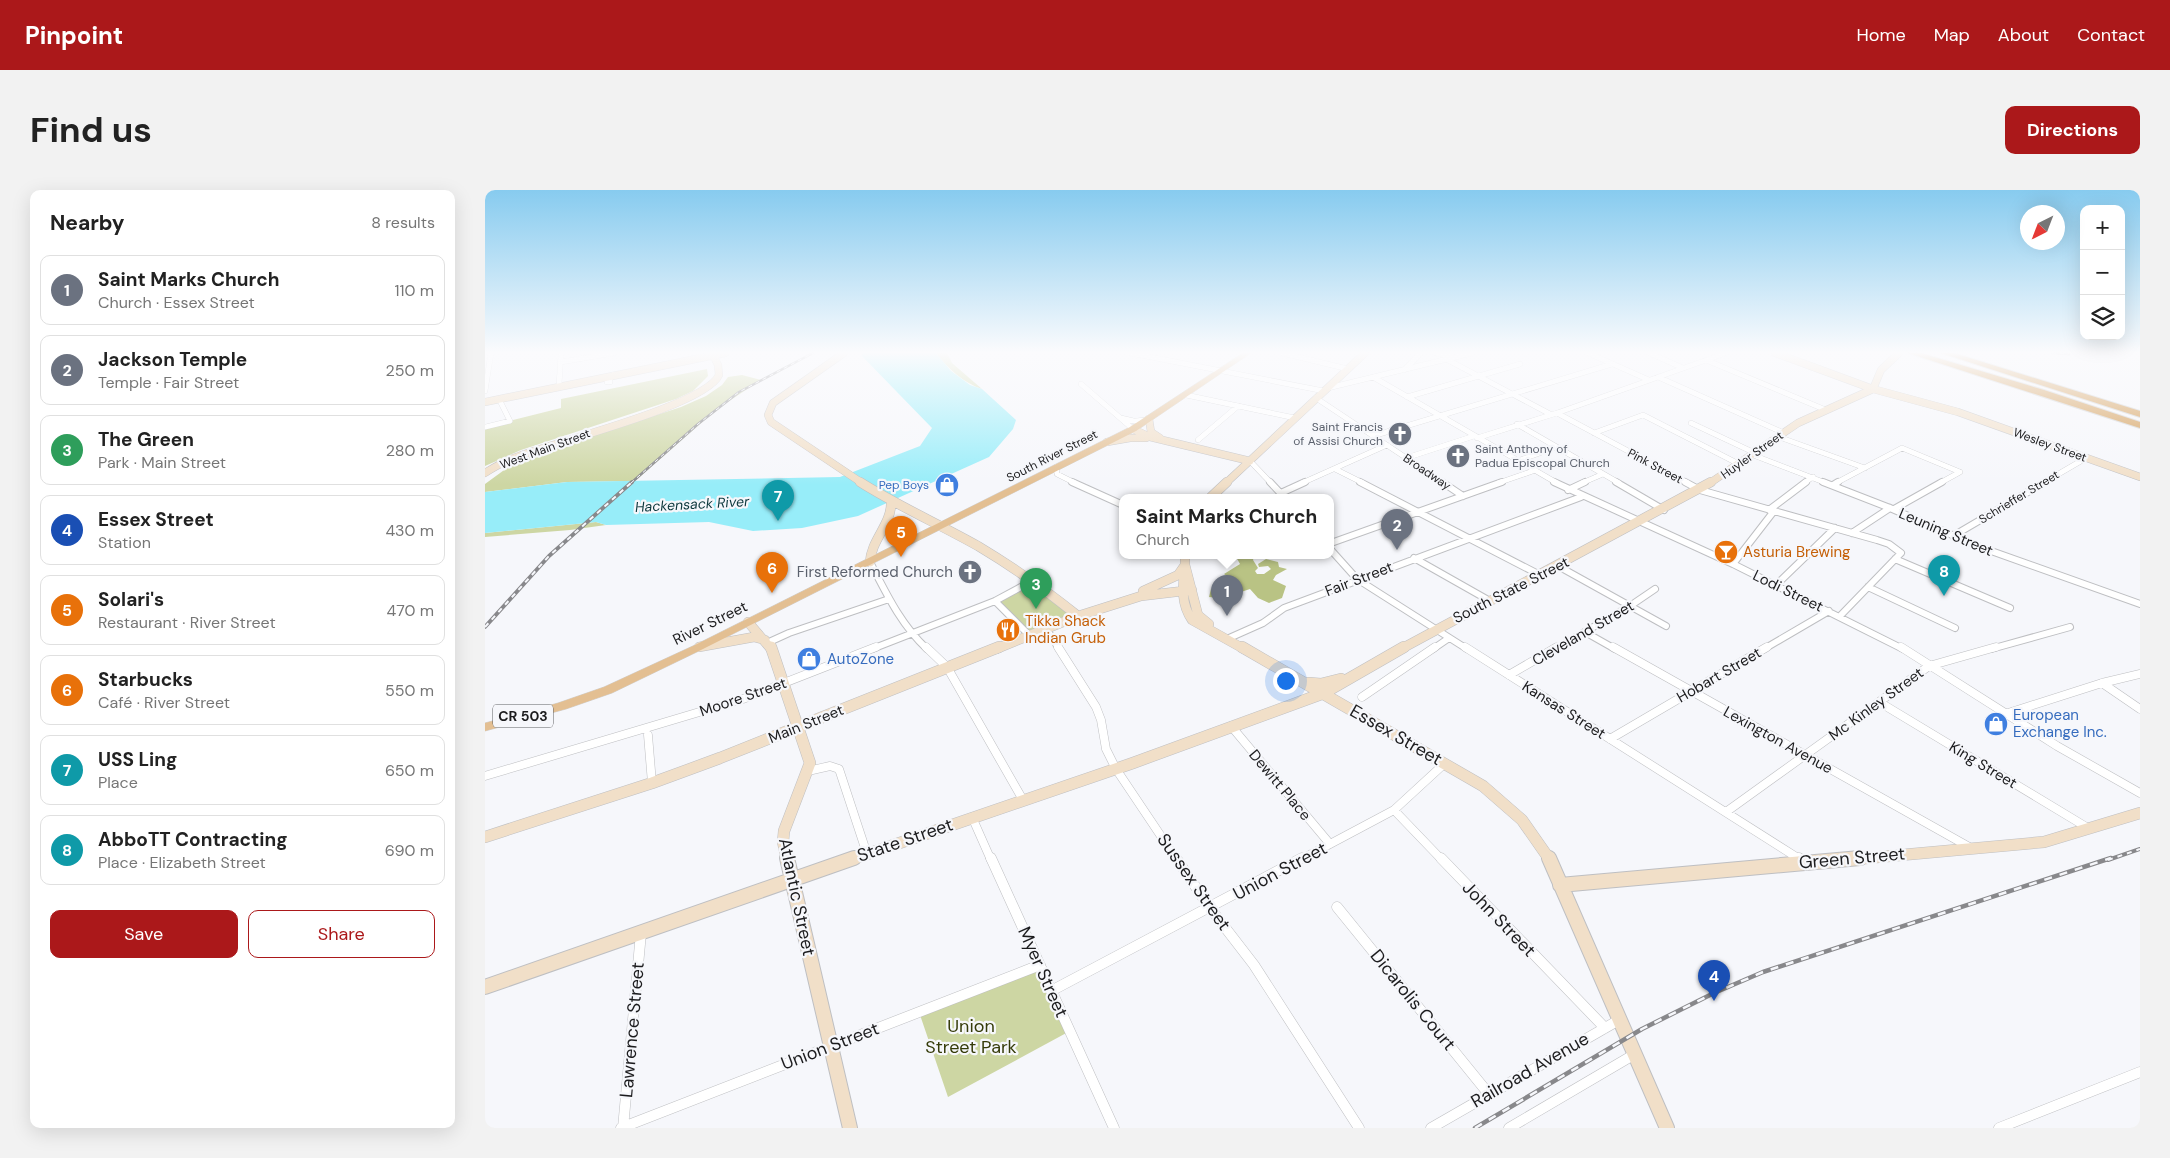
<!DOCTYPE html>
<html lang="en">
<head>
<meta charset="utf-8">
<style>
  :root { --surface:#fff; --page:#f2f2f2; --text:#222; --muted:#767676; --line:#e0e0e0; --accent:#ab181a }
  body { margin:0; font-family:"DM Sans",sans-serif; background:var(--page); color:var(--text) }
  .controls { position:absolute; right:15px; top:15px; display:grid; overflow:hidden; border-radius:10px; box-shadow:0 5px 20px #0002 }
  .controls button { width:45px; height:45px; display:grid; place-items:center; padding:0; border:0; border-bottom:1px solid var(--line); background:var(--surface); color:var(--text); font:25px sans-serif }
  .compass { position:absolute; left:1535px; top:15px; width:45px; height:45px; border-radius:50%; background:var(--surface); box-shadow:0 5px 20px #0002; rotate:222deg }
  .you { position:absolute; left:800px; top:490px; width:18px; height:18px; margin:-12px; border:4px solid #fff; border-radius:50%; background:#1a73e8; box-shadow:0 0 0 8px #1a73e833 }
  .badge { display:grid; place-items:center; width:32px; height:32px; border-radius:50%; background:var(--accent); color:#fff; font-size:16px; font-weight:700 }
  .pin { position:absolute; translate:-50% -41px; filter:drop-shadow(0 1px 2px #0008) }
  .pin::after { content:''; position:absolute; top:26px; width:18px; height:15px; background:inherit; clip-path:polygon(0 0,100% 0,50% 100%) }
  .popup { position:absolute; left:634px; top:304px; width:215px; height:65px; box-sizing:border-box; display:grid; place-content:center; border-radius:10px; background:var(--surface); filter:drop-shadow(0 1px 4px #0005); font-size:16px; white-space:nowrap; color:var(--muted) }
  .popup b { font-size:19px; color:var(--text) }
  .popup::after { content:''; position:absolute; left:50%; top:100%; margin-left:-10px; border:10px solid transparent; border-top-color:var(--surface) }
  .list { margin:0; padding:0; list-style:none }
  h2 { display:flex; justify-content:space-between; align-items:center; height:65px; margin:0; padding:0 20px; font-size:21px }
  h2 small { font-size:16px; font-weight:400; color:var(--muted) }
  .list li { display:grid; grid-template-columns:32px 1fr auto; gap:15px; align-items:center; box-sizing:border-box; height:70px; margin:0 10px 10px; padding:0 10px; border:1px solid var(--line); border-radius:10px }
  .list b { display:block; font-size:19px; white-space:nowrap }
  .list p { margin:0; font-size:16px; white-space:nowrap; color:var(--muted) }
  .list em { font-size:16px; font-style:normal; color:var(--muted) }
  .actions { display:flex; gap:10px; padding:15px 20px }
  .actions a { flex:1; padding:11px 0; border:1px solid var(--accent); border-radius:10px; text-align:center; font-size:18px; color:var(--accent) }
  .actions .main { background:var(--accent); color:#fff }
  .icon { flex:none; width:28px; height:28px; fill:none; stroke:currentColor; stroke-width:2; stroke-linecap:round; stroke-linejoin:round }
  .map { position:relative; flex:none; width:1655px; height:938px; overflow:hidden; border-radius:10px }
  header { display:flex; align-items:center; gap:30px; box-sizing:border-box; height:70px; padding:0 25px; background:var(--accent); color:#fff }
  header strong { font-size:24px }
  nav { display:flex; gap:28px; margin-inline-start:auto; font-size:18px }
  .intro { display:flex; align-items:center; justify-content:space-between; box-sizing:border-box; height:120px; padding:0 30px }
  h1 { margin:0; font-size:35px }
  .button { padding:12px 22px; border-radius:10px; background:var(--accent); color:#fff; font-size:18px; font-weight:700 }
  main { display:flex; gap:30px; padding:0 30px }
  aside { flex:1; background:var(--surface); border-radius:10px; box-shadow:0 5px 20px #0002 }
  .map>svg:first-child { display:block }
</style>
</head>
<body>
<header>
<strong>Pinpoint</strong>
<nav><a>Home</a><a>Map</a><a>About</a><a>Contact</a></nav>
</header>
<div class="intro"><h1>Find us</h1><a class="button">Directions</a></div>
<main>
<aside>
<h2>Nearby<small>8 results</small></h2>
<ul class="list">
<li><span class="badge" style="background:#6b7280">1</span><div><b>Saint Marks Church</b><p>Church · Essex Street</p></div><em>110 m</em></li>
<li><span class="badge" style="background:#6b7280">2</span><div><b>Jackson Temple</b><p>Temple · Fair Street</p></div><em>250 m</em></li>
<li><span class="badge" style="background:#2e9e5b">3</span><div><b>The Green</b><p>Park · Main Street</p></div><em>280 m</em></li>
<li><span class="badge" style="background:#1a4fb4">4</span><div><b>Essex Street</b><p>Station</p></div><em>430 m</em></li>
<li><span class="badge" style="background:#e8710a">5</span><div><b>Solari's</b><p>Restaurant · River Street</p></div><em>470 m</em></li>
<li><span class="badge" style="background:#e8710a">6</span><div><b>Starbucks</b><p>Café · River Street</p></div><em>550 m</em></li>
<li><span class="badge" style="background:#0f9aa8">7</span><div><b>USS Ling</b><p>Place</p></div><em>650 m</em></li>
<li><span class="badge" style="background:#0f9aa8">8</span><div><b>AbboTT Contracting</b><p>Place · Elizabeth Street</p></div><em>690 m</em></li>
</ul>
<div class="actions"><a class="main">Save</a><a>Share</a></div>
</aside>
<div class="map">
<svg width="1655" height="938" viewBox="0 0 1655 938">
  <rect width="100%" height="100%" fill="#f6f7fb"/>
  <!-- green -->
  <path fill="#cdd6a3" d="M451,163H462L467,173L497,199C479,193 463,179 451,163Z
    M222,179L223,186L208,201L191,209L36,260L0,276V237L76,218V209Z
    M257,185L276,190L232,219L150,291L82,292L0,302V294L26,275L47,266L196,217L221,206L237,195L243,187Z
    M111,332L121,335L85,340L0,347V343Z
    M547,391L593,426L544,445L510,411Z
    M555,775L585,841L463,907L434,822Z"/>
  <!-- forest -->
  <path fill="#b9c384" d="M750,365H763L769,367L768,370L773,378L770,381L772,384H779L786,379L783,376L774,377L773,374L781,369L793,372L794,377L802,379L791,385L788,390L801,396L797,408L784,413L773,408L765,399L738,408L724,407L726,399L750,390V388L743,387L739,384L755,374Z"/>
  <!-- water -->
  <path fill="#97edf9" d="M378,163H451L466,181L485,195L497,199L531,230L528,239L504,267L373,326L317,338L268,341L224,332L121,335L111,332L0,343V302L82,292L355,287L435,256L447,238L376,165Z"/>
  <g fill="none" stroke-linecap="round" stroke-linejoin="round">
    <!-- street-far3 casing -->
    <g stroke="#bebfc2" stroke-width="5.5">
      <path id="street-far3" d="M645,163L839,201
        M797,163L863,179
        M950,163L970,167
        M1103,163L1164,190
        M1164,163L1198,178
        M963,170L1065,224
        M1221,170L1341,220
        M76,172L129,163
        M919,180L936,163
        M888,187L1072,293
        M1173,187L1299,243
        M125,192H122L128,185
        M596,194L648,239
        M74,195L76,163
        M843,198L987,163
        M0,201L6,163
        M701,205L810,228
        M922,207L1035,174
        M831,208L959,293
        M1072,223L1203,293
        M636,228L649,231L662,230
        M1206,233L1270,263
        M1032,234L1134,293
        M0,237L25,231L14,209
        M1109,243L1158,225L1254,274
        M888,246L1127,174
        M1294,247L1380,278
        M992,248L1072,223L1241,163
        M713,250L753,216
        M1268,265L1341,293
        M921,268L989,246
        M765,271L786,293
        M1032,271L1072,257
        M571,277L572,284L590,293
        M850,279L878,293
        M817,293L902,255
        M1013,293L1048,281
        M1097,293L1118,284
        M1319,293L1328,287
        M1351,293L1417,258L1475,282
        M1455,293L1475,282
        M1558,293L1601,268"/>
    </g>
    <!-- street-far2 casing -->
    <g stroke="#bebfc2" stroke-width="8">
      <path id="street-far2" d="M587,292L638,315
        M785,292L799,307
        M875,292L1055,385
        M957,292L978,306
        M1069,292L1248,374L1418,459
        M1131,292L1179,320
        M1200,292L1215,300L1392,350L1404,354L1416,363L1355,426
        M1338,292L1405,318L1495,357L1655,414
        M1348,295L1353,292
        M1083,300L1100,292
        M796,303L820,292
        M1409,319L1457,292
        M1284,320L1321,292
        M1367,343L1405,318
        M1468,346L1560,292
        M846,353L1017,292
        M846,360L872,389L982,459
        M929,368L1005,411
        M1410,369L1525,418
        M385,372C401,403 416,435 442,459
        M1248,374L1289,321
        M1073,376L1181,436
        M1291,395L1350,338
        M1383,397L1470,438
        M510,411L544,445
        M561,438L574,459
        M1100,442L1130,459
        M742,449L778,433L799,418L1096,307
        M282,453L304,443L404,409
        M387,459L510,411L547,391
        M948,459L964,448
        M1070,459L1145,416L1170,399
        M1279,459L1344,421
        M1506,459L1585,437"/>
    </g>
    <!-- street-far1 casing -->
    <g stroke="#bebfc2" stroke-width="9">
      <path id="street-far1" d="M441,457L462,477L538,610
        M573,457L611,517L616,530L621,559L631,579L692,670
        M980,457L1316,670
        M1128,457L1486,658
        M1416,457L1572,556L1655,603
        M1024,485L1072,457
        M1617,493L1655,519
        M877,507L950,457
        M1394,512L1603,638
        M1520,524L1617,493L1655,484
        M746,536L845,654
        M163,545L167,593
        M1125,549L1282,457
        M323,581L345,576L354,579L382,664
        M0,586L258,509L391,457
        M909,620L957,670
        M1241,622L1444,476L1511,457
        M487,627L506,670
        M815,670L909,620L959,574"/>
    </g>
    <!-- street casing -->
    <g stroke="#bebfc2" stroke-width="11">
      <path id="street" d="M506,668L629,938
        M691,668L725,718L769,775L874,938
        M956,668L1120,838
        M1314,668L1318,671
        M852,717L1003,903
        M566,801L817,668
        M136,938L555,775
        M138,938L156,743
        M946,938L1134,830
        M1024,938L1150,864
        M1514,938L1655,882"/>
    </g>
    <!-- secondary-far3 casing -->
    <g stroke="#bebfc2" stroke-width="8">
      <path id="secondary-far3" d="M359,163L288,213L283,225L286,232L377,293
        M1290,163L1388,199L1473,222L1655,287
        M0,212L240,163
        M664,229L666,242L675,248
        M648,239L665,247L765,271
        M622,252L645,248H661
        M0,283C11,276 22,270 34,266C70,252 221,215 234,185L233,175L227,163
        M741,293L880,163
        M1225,293L1313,233L1388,199L1396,180L1414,163"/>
    </g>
    <!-- secondary-far2 casing -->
    <g stroke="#bebfc2" stroke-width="10">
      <path id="secondary-far2" d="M375,292C413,316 454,334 493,356C528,377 561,400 593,426
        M726,307L742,292
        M700,365V375L713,425L724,434
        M385,372C386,350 407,334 406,312
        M700,375C698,395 695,413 707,430L759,459
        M658,401L693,385L700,375
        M263,432L286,459
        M214,457L269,447L280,450
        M511,459L593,426L656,406L707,400
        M916,459L1226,292"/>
    </g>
    <!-- secondary-far1 casing -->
    <g stroke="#bebfc2" stroke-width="12">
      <path id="secondary-far1" d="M286,457L325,573L299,641L298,652L302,670
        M757,457L998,596L1037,630L1065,670
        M824,493L836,494L856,489
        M0,647L167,593L235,568L514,457
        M365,670L648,573L839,503L919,457
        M1361,670L1559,652L1655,623"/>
    </g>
    <!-- secondary casing -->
    <g stroke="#bebfc2" stroke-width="16">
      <path id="secondary" d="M302,668L365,938
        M1064,668L1182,938
        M1075,695L1375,668
        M0,797L369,668"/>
    </g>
    <!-- primary casing -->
    <g stroke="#d2d2d2" stroke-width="1">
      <path id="primary" d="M758,163H766L651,241L218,459L127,503L81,519L0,541V533L73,513L119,497L210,455L645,237Z"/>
    </g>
    <!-- highway casing -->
    <g stroke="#d2d2d2" stroke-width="2">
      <path id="highway" d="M1423,163H1436L1559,200L1655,232V238Z
        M1456,163H1469L1655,221V227Z"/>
    </g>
    <!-- street-far3 -->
    <use href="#street-far3" stroke="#fff" stroke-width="5"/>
    <!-- street-far2 -->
    <use href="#street-far2" stroke="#fff" stroke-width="6"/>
    <!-- street-far1 -->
    <use href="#street-far1" stroke="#fff" stroke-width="8"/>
    <!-- street -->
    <use href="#street" stroke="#fff" stroke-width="10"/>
    <!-- secondary-far3 -->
    <use href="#secondary-far3" stroke="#f1dfc8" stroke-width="7"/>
    <!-- secondary-far2 -->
    <use href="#secondary-far2" stroke="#f1dfc8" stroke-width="9"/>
    <!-- secondary-far1 -->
    <use href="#secondary-far1" stroke="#f1dfc8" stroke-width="11"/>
    <!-- secondary -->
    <use href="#secondary" stroke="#f1dfc8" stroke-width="14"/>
    <!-- primary -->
    <use href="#primary" fill="#e3bf92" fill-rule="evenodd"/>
    <!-- highway -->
    <use href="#highway" fill="#d09549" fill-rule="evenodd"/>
    <!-- rail-far2 casing -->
    <g stroke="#88888b" stroke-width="2.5">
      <path id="rail-far2" d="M1567,163L1584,164
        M146,293L213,234L254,202L328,163"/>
    </g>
    <!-- rail-far1 casing -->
    <g stroke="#88888b" stroke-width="4">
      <path id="rail-far1" d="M0,437L64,366L147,292
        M1623,670L1655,659"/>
    </g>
    <!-- rail casing -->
    <g stroke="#88888b" stroke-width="4.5">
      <path id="rail" d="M990,938L1157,839L1229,803L1278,782L1626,668"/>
    </g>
    <!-- rail-far2 -->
    <use href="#rail-far2" stroke="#f6f7fb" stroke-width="1" stroke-dasharray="4" stroke-linecap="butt"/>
    <!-- rail-far1 -->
    <use href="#rail-far1" stroke="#f6f7fb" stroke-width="2" stroke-dasharray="5" stroke-linecap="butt"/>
    <!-- rail -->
    <use href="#rail" stroke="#f6f7fb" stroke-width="2.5" stroke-dasharray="8" stroke-linecap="butt"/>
  </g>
  <!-- sky -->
  <linearGradient id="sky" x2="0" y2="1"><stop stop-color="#87cbef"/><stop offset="0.55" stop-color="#fbfbfd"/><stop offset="1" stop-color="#fbfbfd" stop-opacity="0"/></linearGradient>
  <rect width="1655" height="295" fill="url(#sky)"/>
  <!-- icons -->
  <defs>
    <g id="church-disc" transform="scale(1.25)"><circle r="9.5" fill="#6b7280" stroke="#f6f7fb"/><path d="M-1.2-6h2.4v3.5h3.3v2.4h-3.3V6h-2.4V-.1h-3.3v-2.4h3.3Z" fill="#fff"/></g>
    <g id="shop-disc" transform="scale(1.25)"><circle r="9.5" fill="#3f7fe0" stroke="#f6f7fb"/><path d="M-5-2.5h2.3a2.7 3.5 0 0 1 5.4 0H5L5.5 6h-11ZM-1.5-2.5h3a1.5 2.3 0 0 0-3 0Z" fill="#fff"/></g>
    <g id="bar-disc" transform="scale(1.25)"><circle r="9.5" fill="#e8710a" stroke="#f6f7fb"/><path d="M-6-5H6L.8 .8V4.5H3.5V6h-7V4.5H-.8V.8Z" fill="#fff"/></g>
    <g id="restaurant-disc" transform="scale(1.25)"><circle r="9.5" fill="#e8710a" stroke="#f6f7fb"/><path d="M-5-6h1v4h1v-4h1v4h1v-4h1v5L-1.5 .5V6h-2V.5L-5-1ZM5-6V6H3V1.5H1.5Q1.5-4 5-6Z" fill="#fff"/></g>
  </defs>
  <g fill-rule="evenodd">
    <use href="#church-disc" x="915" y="244"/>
    <use href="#church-disc" x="973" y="266"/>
    <use href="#shop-disc" x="462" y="295"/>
    <use href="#bar-disc" x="1241" y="362"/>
    <use href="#church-disc" x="485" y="382"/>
    <use href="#restaurant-disc" x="523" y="440"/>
    <use href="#shop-disc" x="324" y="469"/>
    <use href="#shop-disc" x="1511" y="534"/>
  </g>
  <g text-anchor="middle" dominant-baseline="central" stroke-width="4.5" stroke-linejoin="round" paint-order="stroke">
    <!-- far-worship labels -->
    <g font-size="12" fill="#5b616d" stroke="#f6f7fb" text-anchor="end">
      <text x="898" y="237">Saint Francis<tspan x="898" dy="14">of Assisi Church</tspan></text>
      <text x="990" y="259" text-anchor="start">Saint Anthony of<tspan x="990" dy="14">Padua Episcopal Church</tspan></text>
    </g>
    <!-- far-street labels -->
    <g font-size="12" fill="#1c1c1e" stroke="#f6f7fb">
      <text transform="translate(1565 255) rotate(20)">Wesley Street</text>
      <text transform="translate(60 259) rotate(-20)">West Main Street</text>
      <text transform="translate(1267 265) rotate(-35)">Huyler Street</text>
      <text transform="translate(567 266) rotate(-27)">South River Street</text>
      <text transform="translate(1170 276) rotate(28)">Pink Street</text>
      <text transform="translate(942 282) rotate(34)">Broadway</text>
      <text transform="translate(1534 307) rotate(-31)">Schrieffer Street</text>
    </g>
    <!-- far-shop labels -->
    <g font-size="12" fill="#366cbe" stroke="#f6f7fb" text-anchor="end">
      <text x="444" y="295">Pep Boys</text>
    </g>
    <!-- far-water labels -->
    <g font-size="14" font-style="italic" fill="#0c373c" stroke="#f6f7fb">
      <text transform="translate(207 314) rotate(-3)">Hackensack River</text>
    </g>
    <!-- shield labels -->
    <rect fill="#f6f7fb" stroke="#5d5e60" stroke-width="1" x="8" y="514.5" width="60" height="23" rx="4"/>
    <g font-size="14" font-weight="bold" fill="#1c1c1e">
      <text x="38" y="526">CR 503</text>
    </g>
    <!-- street labels -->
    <g font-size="15" fill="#1c1c1e" stroke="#f6f7fb">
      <text transform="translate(1461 342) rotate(23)">Leuning Street</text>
      <text transform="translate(874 389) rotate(-21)">Fair Street</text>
      <text transform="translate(1026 400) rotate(-27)">South State Street</text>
      <text transform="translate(1303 401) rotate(26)">Lodi Street</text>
      <text transform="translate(225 433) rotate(-26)">River Street</text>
      <text transform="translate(1098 443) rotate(-30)">Cleveland Street</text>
      <text transform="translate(1234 485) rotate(-30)">Hobart Street</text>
      <text transform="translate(258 507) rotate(-19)">Moore Street</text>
      <text transform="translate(1391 514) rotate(-36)">Mc Kinley Street</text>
      <text transform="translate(1079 520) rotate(32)">Kansas Street</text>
      <text transform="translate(321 534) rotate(-22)">Main Street</text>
      <text transform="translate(1293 550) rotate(29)">Lexington Avenue</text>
      <text transform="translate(1498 575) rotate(31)">King Street</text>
      <text transform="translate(795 595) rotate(50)">Dewitt Place</text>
    </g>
    <!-- food labels -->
    <g font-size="15" fill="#c56008" stroke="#f6f7fb" text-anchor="start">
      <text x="1258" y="362">Asturia Brewing</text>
      <text x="540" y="431">Tikka Shack<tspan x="540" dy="17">Indian Grub</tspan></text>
    </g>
    <!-- worship labels -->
    <g font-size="15" fill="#5b616d" stroke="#f6f7fb" text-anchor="end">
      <text x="468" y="382">First Reformed Church</text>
    </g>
    <!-- shop labels -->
    <g font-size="15" fill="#366cbe" stroke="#f6f7fb" text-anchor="start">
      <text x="342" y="469">AutoZone</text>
      <text x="1528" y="525">European<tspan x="1528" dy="17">Exchange Inc.</tspan></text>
    </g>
    <!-- near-street labels -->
    <g font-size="18" fill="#1c1c1e" stroke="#f6f7fb">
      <text transform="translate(911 545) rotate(30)">Essex Street</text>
      <text transform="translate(420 650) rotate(-19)">State Street</text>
      <text transform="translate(1367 668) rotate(-5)">Green Street</text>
      <text transform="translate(795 681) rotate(-28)">Union Street</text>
      <text transform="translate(709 692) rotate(55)">Sussex Street</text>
      <text transform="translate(312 707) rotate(78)">Atlantic Street</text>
      <text transform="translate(1014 729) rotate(46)">John Street</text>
      <text transform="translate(558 782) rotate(66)">Myer Street</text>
      <text transform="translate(928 810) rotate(51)">Dicarolis Court</text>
      <text transform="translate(147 840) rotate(-85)">Lawrence Street</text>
      <text transform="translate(345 856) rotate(-21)">Union Street</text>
      <text transform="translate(1045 880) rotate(-30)">Railroad Avenue</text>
    </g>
    <!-- near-park labels -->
    <g font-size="18" fill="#353b09" stroke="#f6f7fb">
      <text x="486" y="836">Union<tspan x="486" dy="21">Street Park</tspan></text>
    </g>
  </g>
</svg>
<div class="controls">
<button>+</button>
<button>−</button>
<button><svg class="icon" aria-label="layers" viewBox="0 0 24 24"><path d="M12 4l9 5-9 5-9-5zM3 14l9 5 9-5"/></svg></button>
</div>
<svg class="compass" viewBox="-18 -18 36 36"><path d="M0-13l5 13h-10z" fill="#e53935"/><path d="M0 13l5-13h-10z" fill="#767676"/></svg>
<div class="you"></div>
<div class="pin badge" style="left:742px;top:426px;background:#6b7280">1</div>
<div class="popup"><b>Saint Marks Church</b>Church</div>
<div class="pin badge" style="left:912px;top:360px;background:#6b7280">2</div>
<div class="pin badge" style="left:551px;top:419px;background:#2e9e5b">3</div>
<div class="pin badge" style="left:1229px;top:811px;background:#1a4fb4">4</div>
<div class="pin badge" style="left:416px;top:367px;background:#e8710a">5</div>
<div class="pin badge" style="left:287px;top:403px;background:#e8710a">6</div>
<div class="pin badge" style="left:293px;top:331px;background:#0f9aa8">7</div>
<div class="pin badge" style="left:1459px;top:406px;background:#0f9aa8">8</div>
</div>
</main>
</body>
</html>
